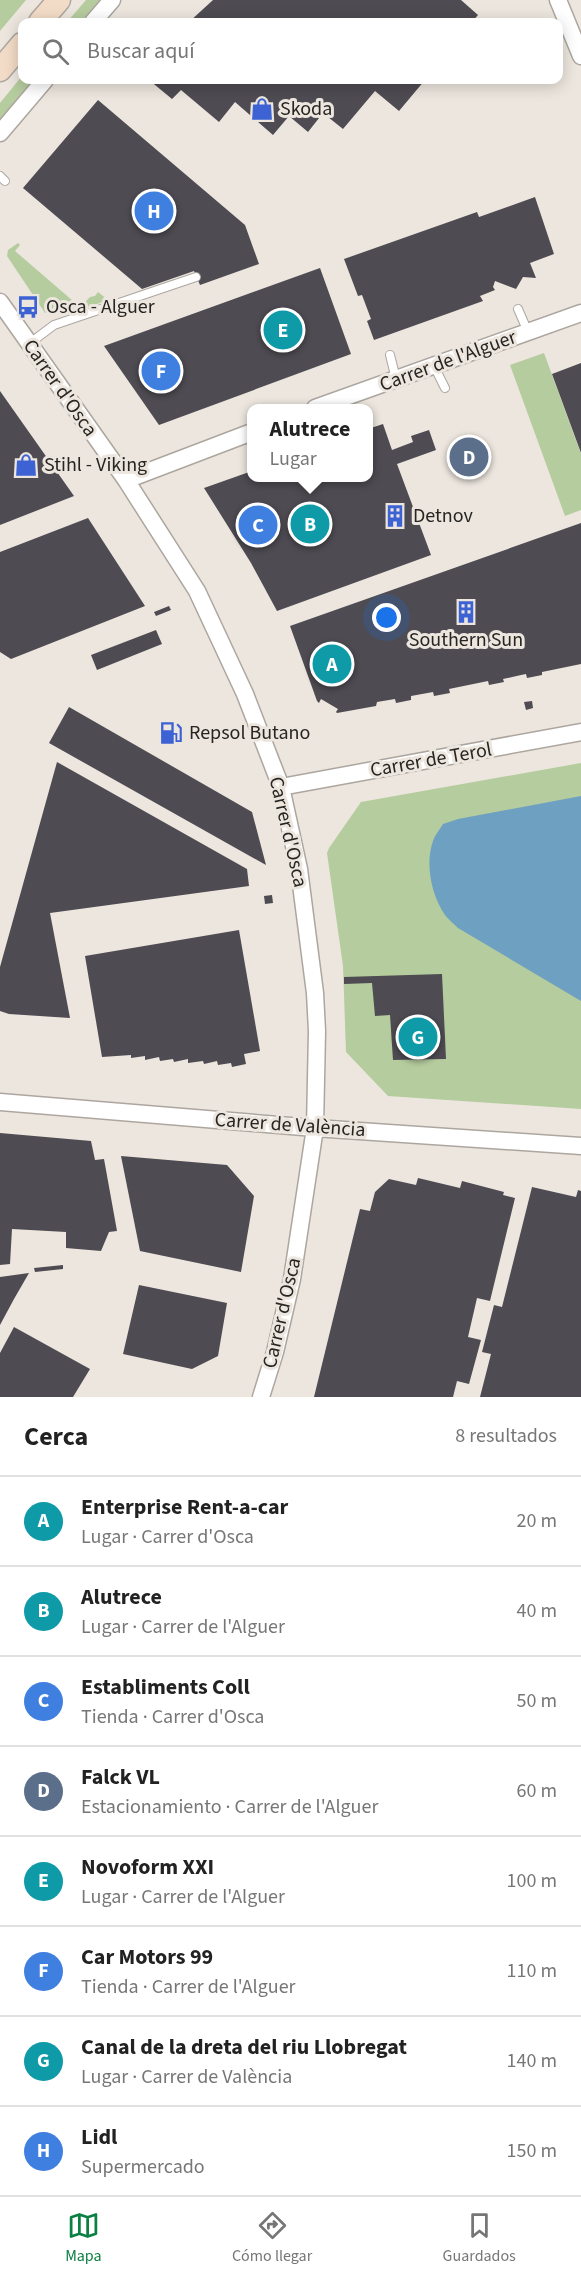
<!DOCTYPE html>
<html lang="es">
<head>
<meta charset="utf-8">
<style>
  :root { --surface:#fff; --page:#f6f6f6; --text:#222; --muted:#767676; --line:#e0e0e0; --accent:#0b8043 }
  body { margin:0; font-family:"Source Sans 3",sans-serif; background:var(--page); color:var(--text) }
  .you { position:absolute; left:387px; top:618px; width:21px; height:21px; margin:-15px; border:4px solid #fff; border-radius:50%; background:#1a73e8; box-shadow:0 0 0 9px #1a73e833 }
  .badge { display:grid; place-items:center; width:39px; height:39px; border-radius:50%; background:var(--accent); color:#fff; font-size:20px; font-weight:700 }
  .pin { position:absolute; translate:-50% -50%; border:3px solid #fff; box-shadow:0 2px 6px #0006 }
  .popup { position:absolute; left:247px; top:404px; width:126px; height:78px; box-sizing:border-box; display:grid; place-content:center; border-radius:12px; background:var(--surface); filter:drop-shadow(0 2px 4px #0005); font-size:20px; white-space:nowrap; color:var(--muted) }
  .popup b { font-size:22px; color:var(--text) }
  .popup::after { content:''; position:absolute; left:50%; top:100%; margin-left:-12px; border:12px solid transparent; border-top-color:var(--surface) }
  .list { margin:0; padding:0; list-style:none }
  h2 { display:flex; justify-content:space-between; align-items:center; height:78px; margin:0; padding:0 24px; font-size:26px }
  h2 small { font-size:20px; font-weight:400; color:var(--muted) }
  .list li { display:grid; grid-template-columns:39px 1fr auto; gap:18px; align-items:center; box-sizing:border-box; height:90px; padding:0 24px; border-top:2px solid var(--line) }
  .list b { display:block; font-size:22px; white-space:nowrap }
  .list p { margin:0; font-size:20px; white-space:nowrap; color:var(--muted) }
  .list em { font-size:20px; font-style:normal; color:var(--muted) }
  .icon { flex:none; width:33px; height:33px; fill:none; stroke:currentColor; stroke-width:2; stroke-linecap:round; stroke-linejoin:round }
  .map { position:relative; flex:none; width:581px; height:1397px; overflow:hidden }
  .search { position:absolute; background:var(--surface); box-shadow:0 3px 15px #0003; left:18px; right:18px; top:18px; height:66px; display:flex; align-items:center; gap:15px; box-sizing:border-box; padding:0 21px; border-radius:12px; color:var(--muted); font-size:22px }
  .sheet { height:798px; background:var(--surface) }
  nav { display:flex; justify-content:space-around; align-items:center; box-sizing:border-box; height:84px; border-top:2px solid var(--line); background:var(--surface); font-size:16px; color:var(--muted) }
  nav a { display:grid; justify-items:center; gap:3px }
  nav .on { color:var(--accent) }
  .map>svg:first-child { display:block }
</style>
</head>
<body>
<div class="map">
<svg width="581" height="1397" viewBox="0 0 581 1397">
  <rect width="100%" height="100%" fill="#ece6de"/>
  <!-- green -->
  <path fill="#b5cc9e" d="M0,0H26L0,31Z
    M86,0H100L81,22H67Z
    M22,76V80H33L0,119V103Z
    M18,243L20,245L15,251L80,307L90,297L95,296L98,292L108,300L83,309L45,313L7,256L8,250Z
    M544,353L581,454V510L565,516L510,365Z
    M581,763V1109L388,1096L346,1052L343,966L327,853L329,848L361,802Z"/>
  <!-- water -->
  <path fill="#6ea0c1" d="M581,796V1001L458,928C454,924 448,919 445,915C431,895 425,863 433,841C435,835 440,829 443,824L458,819Z"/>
  <!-- building -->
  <path fill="#4e4b52" d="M213,0H461L478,15L472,22H189Z
    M149,80H425L399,111L375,91L343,129L323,113L308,132L289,116L273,135L235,102L219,122L181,90L172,99Z
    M98,100L245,225L259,264L200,285L194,271L142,289L23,188Z
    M535,197L554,254L530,263L536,278L523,277L516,289L495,281L493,287L495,290L480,296L483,301L374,340L367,321L371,319L362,295L358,296L344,259L477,212L479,217Z
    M320,268L351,354L159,425L104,346Z
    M581,363V453L552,374Z
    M0,391L74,496L0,525Z
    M383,424L392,450L413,442L411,436L429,430L436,450L397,464L431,555L277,611L251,563L204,488L252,471V478H368V429Z
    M88,518L145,606L11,659L0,652V552Z
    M581,523V664L542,672V675L527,678L526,674L521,675L503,679L504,682L489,685L488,681L449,689L450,693L434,696L433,692L411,696V700L396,703L395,699L377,702L376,706L337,713L336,712L338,709L321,699L319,703L317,701L290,626Z
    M169,606L171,610L156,616L154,612Z
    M156,630L162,644L97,670L91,655Z
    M532,701L533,708L526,710L524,702Z
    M69,707L252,812L266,865L49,743Z
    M57,762L247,869L249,886L50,913L70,1018L9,1014L0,1011V967Z
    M272,895L273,903L265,904L264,896Z
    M239,930L260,1051L244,1054L246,1064L232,1067L231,1063L218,1065L217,1061L204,1064L203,1061L188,1063V1059L174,1062L173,1059L160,1061L159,1057L145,1060V1056L131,1058V1055L102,1057L85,956Z
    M442,974L446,1059L393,1060L390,1015L375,1016L372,983L344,984V977Z
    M0,1133L91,1141L95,1160L104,1159L117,1231L109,1232L101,1251L66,1248V1232L12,1229L10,1264L0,1265Z
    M121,1156L227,1165L254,1196L241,1272L140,1251Z
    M418,1178L460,1188L462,1181L504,1192L503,1195L515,1198L490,1301L477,1298L468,1337L481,1340L469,1384L457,1381L453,1397H314L360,1209L370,1211L375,1192L389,1179L416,1185Z
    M532,1187L576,1197L578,1190L581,1191V1397H480L491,1354L482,1352L494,1305L502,1307Z
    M63,1265V1269L35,1272L34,1268Z
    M29,1273L14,1299L0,1325V1277Z
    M139,1285L227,1303L218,1356L192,1369L123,1354Z
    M14,1327L90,1369L73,1397H0V1353Z"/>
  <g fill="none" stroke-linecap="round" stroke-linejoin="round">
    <!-- lane casing -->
    <g stroke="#aca69f" stroke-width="10">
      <path id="lane" d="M0,176L5,181
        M518,309L528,332
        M30,343L54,325L196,277
        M390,355L396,379
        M434,366L445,388"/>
    </g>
    <!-- street casing -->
    <g stroke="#aca69f" stroke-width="19">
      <path id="street" d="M558,0L581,56
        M93,22L112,0
        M0,133L45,80
        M0,302L126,480L197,591L245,694L281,787L299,869L315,993L317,1031L315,1128L292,1279L275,1352L261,1397
        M315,408L581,313
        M126,480L252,432
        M281,787L581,732
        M0,1102L315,1128L581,1146"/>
    </g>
    <!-- secondary casing -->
    <g stroke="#aca69f" stroke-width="25">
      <path id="secondary" d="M40,22L59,0
        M0,70L22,44"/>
    </g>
    <!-- lane -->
    <use href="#lane" stroke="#fff" stroke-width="8"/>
    <!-- street -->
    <use href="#street" stroke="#fff" stroke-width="16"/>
    <!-- secondary -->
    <use href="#secondary" stroke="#f3dcc7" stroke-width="22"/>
  </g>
  <!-- icons -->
  <defs>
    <g id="shop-bare" transform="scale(1.8)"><path d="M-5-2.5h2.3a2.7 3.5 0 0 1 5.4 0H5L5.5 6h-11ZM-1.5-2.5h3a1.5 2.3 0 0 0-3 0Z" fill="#3d62d4" stroke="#ece6de" stroke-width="2.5" paint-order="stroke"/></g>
    <g id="bus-bare" transform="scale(1.8)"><path d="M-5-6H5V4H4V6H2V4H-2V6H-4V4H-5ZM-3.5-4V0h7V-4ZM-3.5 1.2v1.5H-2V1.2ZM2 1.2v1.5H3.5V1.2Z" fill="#3d62d4" stroke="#ece6de" stroke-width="2.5" paint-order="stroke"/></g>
    <g id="building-bare" transform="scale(1.8)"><path d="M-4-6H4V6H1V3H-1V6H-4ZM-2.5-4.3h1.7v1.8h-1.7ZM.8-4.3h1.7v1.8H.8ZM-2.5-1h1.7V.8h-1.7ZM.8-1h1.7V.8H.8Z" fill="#3d62d4" stroke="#ece6de" stroke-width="2.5" paint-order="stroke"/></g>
    <g id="fuel-bare" transform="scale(1.8)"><path d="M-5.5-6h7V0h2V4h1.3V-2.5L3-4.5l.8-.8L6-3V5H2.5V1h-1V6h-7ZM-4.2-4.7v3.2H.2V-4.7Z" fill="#3d62d4" stroke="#ece6de" stroke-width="2.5" paint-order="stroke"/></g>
  </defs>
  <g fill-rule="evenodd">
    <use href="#shop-bare" x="262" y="109"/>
    <use href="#bus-bare" x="28" y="307"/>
    <use href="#shop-bare" x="26" y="465"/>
    <use href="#building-bare" x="395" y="516"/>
    <use href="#building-bare" x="466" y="612"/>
    <use href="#fuel-bare" x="171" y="733"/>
  </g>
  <g text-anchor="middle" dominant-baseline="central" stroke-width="6" stroke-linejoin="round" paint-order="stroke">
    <!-- poi labels -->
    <g font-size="20" fill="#272522" stroke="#ece6de" text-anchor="start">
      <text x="280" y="109">Skoda</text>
      <text x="46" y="307">Osca - Alguer</text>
      <text x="44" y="465">Stihl - Viking</text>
      <text x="413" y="516">Detnov</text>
      <text x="466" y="640" text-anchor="middle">Southern Sun</text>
      <text x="189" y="733">Repsol Butano</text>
    </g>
    <!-- street labels -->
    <g font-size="20" fill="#272522" stroke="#ece6de">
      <text transform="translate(448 361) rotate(-20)">Carrer de l'Alguer</text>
      <text transform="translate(60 388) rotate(55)">Carrer d'Osca</text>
      <text transform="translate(431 760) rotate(-10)">Carrer de Terol</text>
      <text transform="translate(288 832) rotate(77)">Carrer d'Osca</text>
      <text transform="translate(290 1125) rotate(4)">Carrer de València</text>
      <text transform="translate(282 1313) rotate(-77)">Carrer d'Osca</text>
    </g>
  </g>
</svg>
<div class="you"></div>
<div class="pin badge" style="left:332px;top:664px;background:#0f9aa8">A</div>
<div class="pin badge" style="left:310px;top:524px;background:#0f9aa8">B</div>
<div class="popup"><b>Alutrece</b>Lugar</div>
<div class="pin badge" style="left:258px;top:525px;background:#3f7fe0">C</div>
<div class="pin badge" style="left:469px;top:457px;background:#5c6f8a">D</div>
<div class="pin badge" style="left:283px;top:330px;background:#0f9aa8">E</div>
<div class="pin badge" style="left:161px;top:371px;background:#3f7fe0">F</div>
<div class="pin badge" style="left:418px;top:1037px;background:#0f9aa8">G</div>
<div class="pin badge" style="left:154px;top:211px;background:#3f7fe0">H</div>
<div class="search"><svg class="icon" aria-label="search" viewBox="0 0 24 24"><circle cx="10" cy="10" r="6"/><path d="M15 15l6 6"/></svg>Buscar aquí</div>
</div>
<section class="sheet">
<h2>Cerca<small>8 resultados</small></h2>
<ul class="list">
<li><span class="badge" style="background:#0f9aa8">A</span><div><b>Enterprise Rent-a-car</b><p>Lugar · Carrer d'Osca</p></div><em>20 m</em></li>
<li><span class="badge" style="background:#0f9aa8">B</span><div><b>Alutrece</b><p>Lugar · Carrer de l'Alguer</p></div><em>40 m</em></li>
<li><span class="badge" style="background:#3f7fe0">C</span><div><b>Establiments Coll</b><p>Tienda · Carrer d'Osca</p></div><em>50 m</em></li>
<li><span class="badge" style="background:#5c6f8a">D</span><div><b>Falck VL</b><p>Estacionamiento · Carrer de l'Alguer</p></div><em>60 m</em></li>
<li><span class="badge" style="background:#0f9aa8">E</span><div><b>Novoform XXI</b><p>Lugar · Carrer de l'Alguer</p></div><em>100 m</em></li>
<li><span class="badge" style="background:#3f7fe0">F</span><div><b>Car Motors 99</b><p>Tienda · Carrer de l'Alguer</p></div><em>110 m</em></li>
<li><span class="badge" style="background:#0f9aa8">G</span><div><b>Canal de la dreta del riu Llobregat</b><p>Lugar · Carrer de València</p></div><em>140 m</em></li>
<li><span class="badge" style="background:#3f7fe0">H</span><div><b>Lidl</b><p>Supermercado</p></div><em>150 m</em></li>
</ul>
</section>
<nav>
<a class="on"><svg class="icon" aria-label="map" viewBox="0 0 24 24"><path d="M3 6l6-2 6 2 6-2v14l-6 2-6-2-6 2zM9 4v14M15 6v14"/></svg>Mapa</a>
<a><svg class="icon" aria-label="directions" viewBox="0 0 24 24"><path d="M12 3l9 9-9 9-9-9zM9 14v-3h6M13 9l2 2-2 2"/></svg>Cómo llegar</a>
<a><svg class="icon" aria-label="saved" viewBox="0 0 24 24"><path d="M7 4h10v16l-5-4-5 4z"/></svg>Guardados</a>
</nav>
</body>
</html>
